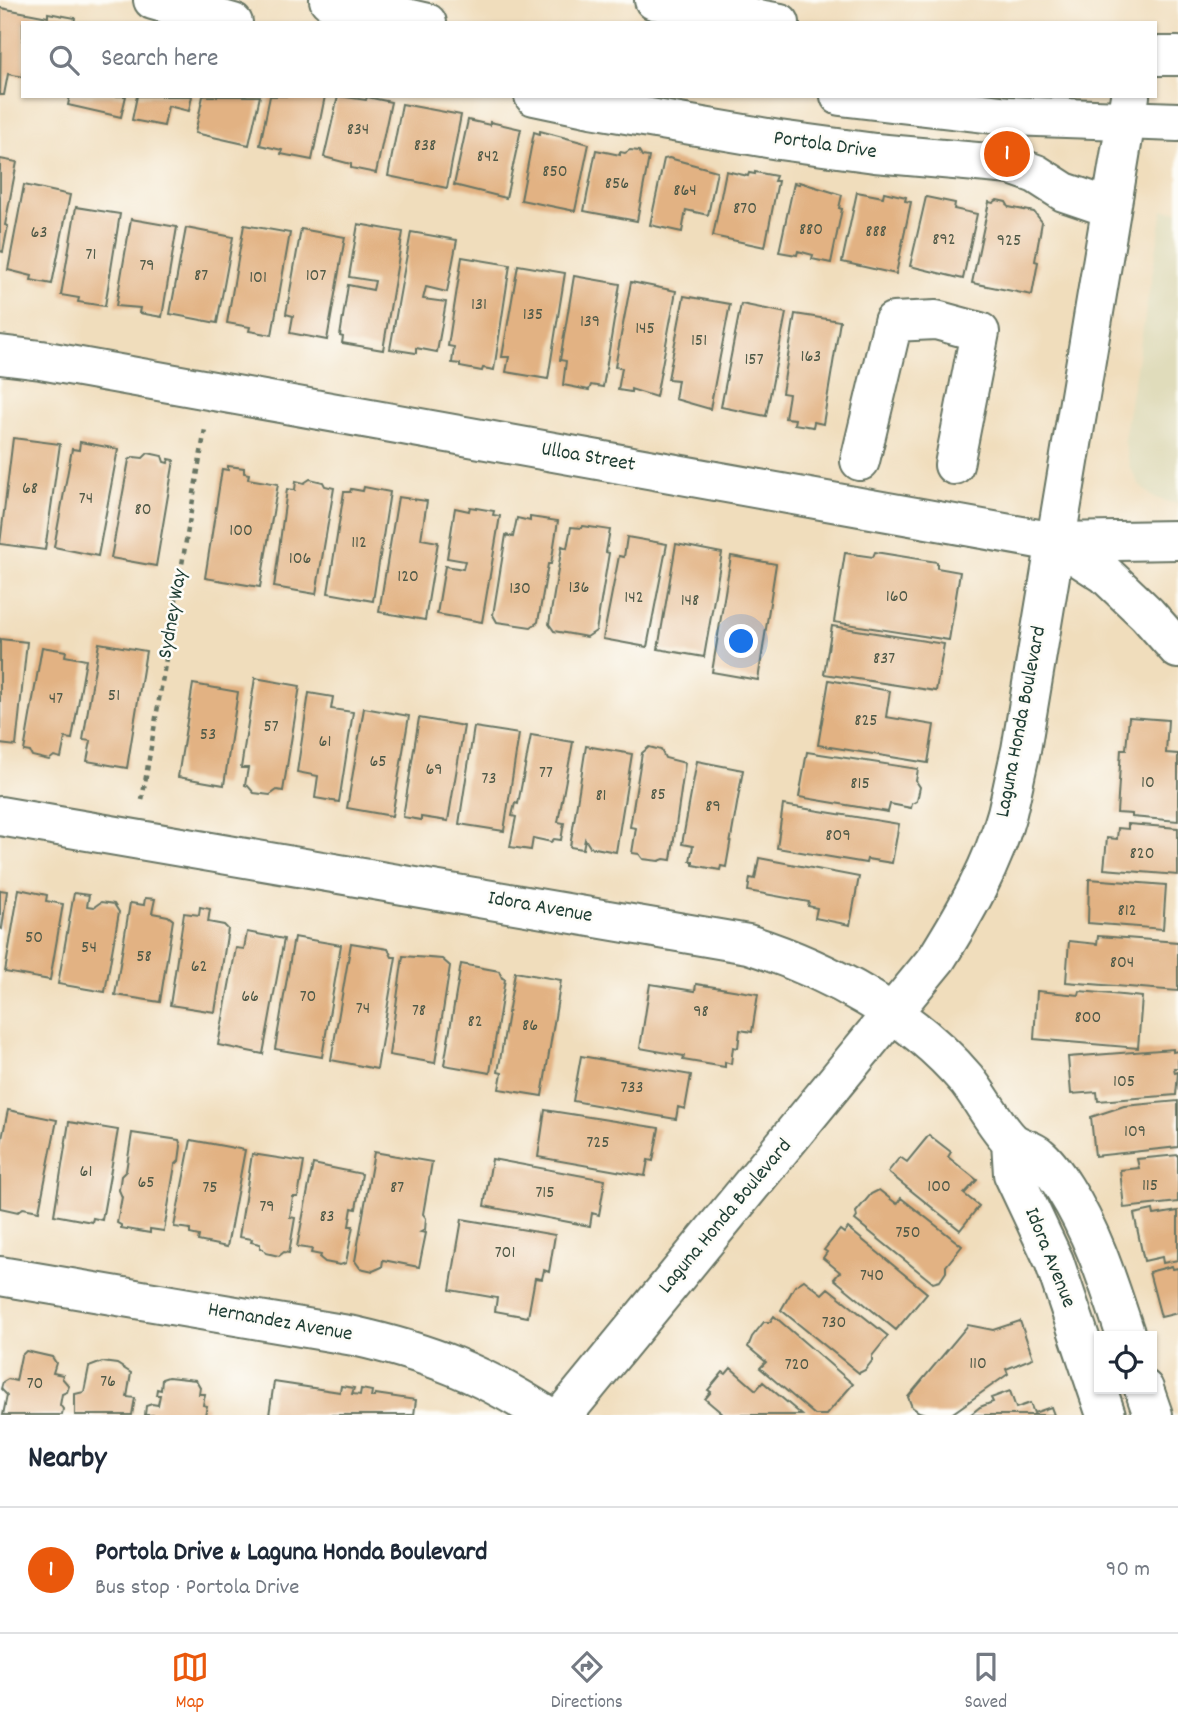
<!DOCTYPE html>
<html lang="en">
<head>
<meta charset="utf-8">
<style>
  :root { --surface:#fff; --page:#f6f6f7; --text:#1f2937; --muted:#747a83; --line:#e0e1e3; --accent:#ea580c }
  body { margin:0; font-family:Dekko,sans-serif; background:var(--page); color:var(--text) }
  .controls { position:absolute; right:21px; bottom:21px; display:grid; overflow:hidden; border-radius:0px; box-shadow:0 2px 5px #0004 }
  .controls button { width:63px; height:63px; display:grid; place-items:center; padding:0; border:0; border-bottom:2px solid var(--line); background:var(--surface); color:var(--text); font:35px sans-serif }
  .you { position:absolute; left:742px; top:642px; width:24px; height:24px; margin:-18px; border:5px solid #fff; border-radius:50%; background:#1a73e8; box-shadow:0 0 0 10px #1a73e833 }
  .badge { display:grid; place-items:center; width:46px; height:46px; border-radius:50%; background:var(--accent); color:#fff; font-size:23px; font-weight:700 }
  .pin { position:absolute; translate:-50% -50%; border:4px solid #fff; box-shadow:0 2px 7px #0006 }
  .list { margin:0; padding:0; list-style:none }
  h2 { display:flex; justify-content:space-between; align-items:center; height:91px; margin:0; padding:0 28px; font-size:30px }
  h2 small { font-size:23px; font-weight:400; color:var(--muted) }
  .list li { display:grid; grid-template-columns:46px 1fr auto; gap:21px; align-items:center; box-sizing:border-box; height:126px; padding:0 28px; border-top:2px solid var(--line) }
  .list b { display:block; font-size:26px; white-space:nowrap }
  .list p { margin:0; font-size:23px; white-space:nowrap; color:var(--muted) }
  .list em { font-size:23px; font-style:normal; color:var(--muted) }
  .icon { flex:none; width:38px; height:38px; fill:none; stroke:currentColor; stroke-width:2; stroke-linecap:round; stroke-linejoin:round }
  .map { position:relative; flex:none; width:1178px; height:1415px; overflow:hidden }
  .search { position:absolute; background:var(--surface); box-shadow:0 2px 5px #0004; left:21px; right:21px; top:21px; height:77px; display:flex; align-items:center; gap:18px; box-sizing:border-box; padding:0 24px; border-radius:0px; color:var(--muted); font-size:26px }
  .sheet { height:217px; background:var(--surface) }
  nav { display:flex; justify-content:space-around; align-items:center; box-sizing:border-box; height:98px; border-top:2px solid var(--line); background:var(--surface); font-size:19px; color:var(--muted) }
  nav a { display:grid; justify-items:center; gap:4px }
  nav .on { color:var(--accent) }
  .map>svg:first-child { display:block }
</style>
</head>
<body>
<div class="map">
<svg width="1178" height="1415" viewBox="0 0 1178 1415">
  <rect width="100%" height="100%" fill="#fdfcf7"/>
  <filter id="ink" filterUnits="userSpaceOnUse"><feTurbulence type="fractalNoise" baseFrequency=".0143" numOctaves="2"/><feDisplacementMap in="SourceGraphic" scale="14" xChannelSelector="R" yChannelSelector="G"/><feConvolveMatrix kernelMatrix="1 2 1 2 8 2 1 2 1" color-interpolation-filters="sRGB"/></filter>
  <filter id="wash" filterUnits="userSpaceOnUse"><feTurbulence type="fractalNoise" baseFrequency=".00686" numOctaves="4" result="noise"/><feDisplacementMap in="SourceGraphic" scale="28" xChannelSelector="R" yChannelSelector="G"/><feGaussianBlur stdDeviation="1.57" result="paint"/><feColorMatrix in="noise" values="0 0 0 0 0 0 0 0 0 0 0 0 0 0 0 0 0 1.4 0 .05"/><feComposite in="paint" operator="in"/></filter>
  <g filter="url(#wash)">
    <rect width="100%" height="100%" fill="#f0ddbc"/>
    <!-- built -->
    <path fill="#e0dcbb" d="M1163,210L1178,211V503L1168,502L1153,497L1140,486L1130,468L1124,439Z"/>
    <g id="blocks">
      <!-- building -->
      <path fill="#e2b283" d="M1,8L48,17V13L75,18L74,23H23V77L8,74L4,95H0Z
        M70,96H126L121,117L68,105Z
        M137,96H192L189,111L168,106L164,126L132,120Z
        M203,96H260L249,145L195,133Z
        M270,96H325L312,160L281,154L282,150L260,145Z
        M338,96L366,100L367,97L391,102L376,173L351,168V164L324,157Z
        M402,104L461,115L447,188L388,176Z
        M468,120L490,125V122L521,129L506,198L454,185Z
        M540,131L589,144L575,211L521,200L534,132L540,134Z
        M596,150L620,155V152L625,153L630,150L639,151L642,156L649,157L637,221L584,211Z
        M669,158L717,171L708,215L686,210L682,232L650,225L664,159Z
        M0,159L17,162L5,225L8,226L3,252L0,251Z
        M726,171L748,176L749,173L755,174V172L776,176L774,181H778L765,247L713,236Z
        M799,182L842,195L839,208L842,209L831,263L812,259L813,255L798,251L797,255L779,252L794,183L799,184Z
        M24,185L70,195L52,284L31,280L32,276L8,270Z
        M857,192L883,197L884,192L906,197L905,201L911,202L896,274L842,262Z
        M926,197L955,203L954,209L977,214L963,279L910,266Z
        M997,200L1006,202L1009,207L1034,212L1042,222L1035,261L1038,262L1032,295L972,283L989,202L993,203Z
        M76,207L120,214L105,306L78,302L79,298L61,295Z
        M131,219L177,227L162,317L139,313L140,308L116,306Z
        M358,224L403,232L383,350L342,343L343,337L340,336L348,285L373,290L375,281L349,277Z
        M244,225L290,233L272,335L249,331L250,327L227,323Z
        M186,228L233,237L217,323L170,314Z
        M301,229L345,237L327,340L290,333L293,316L286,314Z
        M411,232L457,240L447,292L426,287L423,299L446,302L437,352L416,348V353L390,349Z
        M462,257L510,265L494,370L483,368L482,371L460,367V364L452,363L454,347L448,346Z
        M518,265L565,273L548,379L506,372L509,357H502Z
        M574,276L620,284L603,387L591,385L589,390L563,385L566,361L560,360Z
        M631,282L676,291L656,397L631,389V392L618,390L622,368L615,367Z
        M684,296L730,304L710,409L675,399L678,380L668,379Z
        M741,304L786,313L766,416L721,407Z
        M795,314L840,321L823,424L814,422L813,427L794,424L795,419L785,418L789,394L782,393Z
        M13,438L60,444L45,550L0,544Z
        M80,442L118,449L98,556L54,547L72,449L79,450Z
        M148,453L162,456L164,462L168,463L169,459L174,460L156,566L111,558L129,460L134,457L143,458Z
        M228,466L244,468V473L249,474L248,479L278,484L260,587L205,578L222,469L228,470Z
        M310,479L323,482L325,486L334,488L316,594L274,587L287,489L295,490L296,481L304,483Z
        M364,487L390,492L373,601L328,593L344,492H350L351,489L363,491Z
        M398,497L427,501L421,539L438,542L425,620L379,612Z
        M470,507L494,511L493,515L500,516L482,622L437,614L445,566L463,569L465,561L447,558L455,508L469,511Z
        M530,517L558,521L551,564H548L538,622L531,627L497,622L493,615L506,535L513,537L517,518L530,521Z
        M583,526L610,530L606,552L609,553L596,631L587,637L554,631L549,624L562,546L567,548L571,527L582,528Z
        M627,537L667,544L647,647L603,639L619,556L624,557Z
        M676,544L722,553L704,657L658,649Z
        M875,552L937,562V568L960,572L949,640L834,622L845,553L873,557Z
        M731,556L776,564L758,680L712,672Z
        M832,626L944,644L936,691L824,674Z
        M0,639L27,642L16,746L0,744Z
        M99,643L146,651L127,768L87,761L91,741L83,740Z
        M42,647L66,651L65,656L86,660L72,739L65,738L61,758L54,756L49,760L32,756L30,752L24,751Z
        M255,678L300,686L283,791L277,790L270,795L254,793L248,786L245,785L248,768H241Z
        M829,680L890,691L886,717L934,725L928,763L818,745Z
        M193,684L238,692L224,785L178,777Z
        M309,693L333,697L331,709L353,712L339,802L315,798L318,776L297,772Z
        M364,708L409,716L392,816L347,808Z
        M1129,717L1168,720L1166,753L1178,754V821L1132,817V814L1117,813L1121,749H1126Z
        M419,718L464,726L448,821L421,817V820L403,817Z
        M474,727L519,734L504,831L459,824Z
        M531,735L573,742L558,822L564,823L561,840L554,839L551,842L533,838L531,850L510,847L516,817L512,816L515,803L518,804Z
        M586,746L632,754L616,852L590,847L585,839L583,849L570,847Z
        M649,747L661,750L665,758L685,763L671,860L664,859L659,861L643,859L639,854L632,853L636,828L630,827L642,753Z
        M807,752L918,769L916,781L920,787L917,801L912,804L911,808L890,804L888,812L799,797Z
        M697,761L743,770L726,867L721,866L720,870L693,865V861H690L693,846L682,844Z
        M783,805L899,824L892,863L867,859L866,863L777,848Z
        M1128,824L1178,828V875L1104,869L1107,838L1117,839L1118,828L1128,829Z
        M759,858L859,877L850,925L815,918L817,908L808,906L809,902L748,891L750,878L755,879Z
        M1089,879L1166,885L1163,929L1088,923Z
        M19,889L47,895L46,901L63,904L50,980L5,972Z
        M0,890L7,891L2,929L0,928Z
        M74,893L89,895L87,906L94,907L101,902L114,904L119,912L105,992L58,984Z
        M145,898L155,899L152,913L168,916L173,920L160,1002L115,995L130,903L144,905Z
        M200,907L210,909L208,922L224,925L228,929L215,1012L170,1005L184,913L199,915Z
        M247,932L284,939L263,1054L218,1045L236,948L244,949Z
        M1098,936L1178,942V991L1066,982L1069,941L1097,944Z
        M294,937L341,945L322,1057L275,1049Z
        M351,943L388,949L392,957H396L377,1069L331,1060Z
        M403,956L442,959L450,966L435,1063L389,1055Z
        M461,964L499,971L502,978L505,979L490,1073L444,1065Z
        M515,972L561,980L542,1096L499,1089L502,1073L498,1072Z
        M650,984L695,991L696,984L758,994L752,1032L740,1030L738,1048L733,1047L731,1064L725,1062V1067L683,1060L684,1056L640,1048Z
        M1037,991L1079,995L1080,991L1142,997L1138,1048L1034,1039Z
        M1173,1049V1052L1178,1051V1068H1174L1175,1073L1178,1072L1176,1095L1098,1101L1097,1092L1071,1094L1068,1057Z
        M581,1056L691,1075L685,1109L678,1107L676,1119L573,1101Z
        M1178,1101V1147L1095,1156L1091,1117L1124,1106Z
        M8,1110L57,1120L39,1211L23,1208L18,1212L0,1208V1148Z
        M545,1110L659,1128L653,1161L648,1160L645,1176L538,1157Z
        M69,1122L118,1130L102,1220L93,1218L92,1222L54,1215Z
        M132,1133L179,1140L181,1146L179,1161L175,1165L164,1231L150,1229V1233L121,1228V1225L117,1223L122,1197L119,1190L121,1176L126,1171Z
        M929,1135L951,1152L948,1157L977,1180L964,1194L979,1206L960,1230L888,1172L900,1157L907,1162Z
        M191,1140L245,1150L227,1247L198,1241L199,1236L190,1234V1229L174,1227Z
        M374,1152L432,1162L423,1214L426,1218L425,1230L421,1232L426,1233L419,1267L383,1260L382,1267L373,1271L360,1268L355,1261Z
        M252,1154L304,1162L298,1197H293L290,1217L295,1218L289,1253L284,1252L279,1256L266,1253L263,1249L260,1248V1244L251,1242L252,1239L239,1237Z
        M1178,1155V1202L1124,1208L1120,1170L1139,1168L1137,1159Z
        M492,1159L605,1180L599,1215L592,1213L590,1226L484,1206Z
        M313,1164L362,1174L356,1209L352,1208L349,1226H353L346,1263L340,1265L325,1262L320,1258L321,1255L311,1253L312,1249L297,1247Z
        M879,1190L897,1204L901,1198L962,1246L946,1266V1272L940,1281L933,1283L855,1220L857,1217L856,1212L871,1194Z
        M1153,1210L1154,1215L1178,1211V1260L1163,1263L1162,1257L1144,1261L1134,1214Z
        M462,1219L555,1235L549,1272L544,1270L542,1279L535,1278L528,1317L495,1311L497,1298L450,1290Z
        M848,1228L927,1293L896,1330L834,1279L840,1272L823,1258L827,1252L824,1250L840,1230L844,1233Z
        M1172,1266L1173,1269L1178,1268V1313L1161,1317L1149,1272Z
        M804,1280L822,1294L828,1288L888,1336L872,1356V1361L865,1370L859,1373L781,1310L795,1286Z
        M774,1316L853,1384L826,1415H815L760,1368L766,1362L748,1347L752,1337L764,1322H770Z
        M1020,1321L1033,1358L1006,1369L1008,1374L950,1415H930L919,1412L912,1407L908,1397L968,1325L993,1330Z
        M26,1351L52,1357L56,1363L53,1373L63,1375L62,1378L69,1386L67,1392L62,1394L60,1405L63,1409L62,1415H3L7,1395L1,1389L3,1382L8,1379L16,1381L21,1356Z
        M102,1362L117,1364L131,1373L127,1397L135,1398L132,1415H75V1394L84,1392L89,1367Z
        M731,1368L756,1390L763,1382L802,1415H724L705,1399L711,1392L708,1390L723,1372L726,1374Z
        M168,1377L196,1380L200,1387L199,1394H205L203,1405L207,1406L205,1415H145L146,1406L152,1404L158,1405L160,1395H156L157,1389L161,1390L162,1379Z
        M274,1382L340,1392L341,1386L354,1388L352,1394L360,1395L361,1389L372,1391L371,1397H375V1394L416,1400L414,1415H269Z
        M1010,1391L1016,1408L1030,1403L1034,1413L1051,1407L1054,1415H970L980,1407L993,1402L991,1398Z"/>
    </g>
  </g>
  <g filter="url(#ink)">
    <use href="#blocks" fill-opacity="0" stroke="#687564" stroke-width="2"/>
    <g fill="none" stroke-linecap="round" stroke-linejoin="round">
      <!-- minor casing -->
      <g stroke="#687564" stroke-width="42">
        <path id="minor" d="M153,0L233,23
          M534,96L591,108L779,140L875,153L1011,165L1036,174L1064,192L1111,208
          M0,355L41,360L1055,542L1178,540
          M860,461L893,322L936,320L980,332L954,465
          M1055,542L1105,574L1147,614L1178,649
          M0,816L748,944C829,970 911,1014 967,1080C980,1096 997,1128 1011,1141C1019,1148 1031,1149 1039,1156C1049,1164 1058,1178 1065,1189C1094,1235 1109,1285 1126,1336
          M1011,1141L1013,1174L1054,1261L1106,1415
          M0,1276L354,1336C429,1353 481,1373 546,1415
          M1144,1389L1153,1415
          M563,1415L937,958C965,913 993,865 1007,813C1012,792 1016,771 1021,750L1130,96"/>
      </g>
      <!-- major casing -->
      <g stroke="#687564" stroke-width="42">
        <path id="major" d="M329,0L427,23
          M654,0L780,23
          M1155,56H1178
          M840,96L1010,116L1178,122"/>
      </g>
      <!-- path -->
      <path stroke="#687564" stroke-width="4.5" stroke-dasharray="5 5" stroke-linecap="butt" d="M142,800L205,429"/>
      <!-- minor -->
      <use href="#minor" stroke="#fff" stroke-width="38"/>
      <!-- major -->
      <use href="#major" stroke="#fff" stroke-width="38"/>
    </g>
  </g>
  <g text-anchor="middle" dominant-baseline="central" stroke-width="5" stroke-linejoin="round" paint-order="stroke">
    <!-- number labels -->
    <g font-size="18" fill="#505a48">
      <text x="358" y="130">834</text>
      <text x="425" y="146">838</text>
      <text x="488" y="157">842</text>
      <text x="555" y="172">850</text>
      <text x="617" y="184">856</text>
      <text x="685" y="191">864</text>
      <text x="745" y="209">870</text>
      <text x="811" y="230">880</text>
      <text x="876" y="232">888</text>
      <text x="39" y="233">63</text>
      <text x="944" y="240">892</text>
      <text x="1009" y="241">925</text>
      <text x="91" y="255">71</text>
      <text x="147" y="266">79</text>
      <text x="201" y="276">87</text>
      <text x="316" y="276">107</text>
      <text x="258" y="278">101</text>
      <text x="479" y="305">131</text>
      <text x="533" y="315">135</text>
      <text x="590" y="322">139</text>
      <text x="645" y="329">145</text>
      <text x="699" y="341">151</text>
      <text x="811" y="357">163</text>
      <text x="754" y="360">157</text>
      <text x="30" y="489">68</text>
      <text x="86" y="499">74</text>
      <text x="143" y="510">80</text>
      <text x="241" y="531">100</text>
      <text x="359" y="543">112</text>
      <text x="300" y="559">106</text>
      <text x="408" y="577">120</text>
      <text x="579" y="588">136</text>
      <text x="520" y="589">130</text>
      <text x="897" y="597">160</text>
      <text x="634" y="598">142</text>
      <text x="690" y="601">148</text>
      <text x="884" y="659">837</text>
      <text x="114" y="696">51</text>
      <text x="56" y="699">47</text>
      <text x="866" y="721">825</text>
      <text x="271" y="727">57</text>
      <text x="208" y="735">53</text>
      <text x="325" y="742">61</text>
      <text x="378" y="762">65</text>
      <text x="434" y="770">69</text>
      <text x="546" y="773">77</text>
      <text x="489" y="779">73</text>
      <text x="1148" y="783">10</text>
      <text x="860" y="784">815</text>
      <text x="658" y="795">85</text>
      <text x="601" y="796">81</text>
      <text x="713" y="807">89</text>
      <text x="838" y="836">809</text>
      <text x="1142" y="854">820</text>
      <text x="1127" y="911">812</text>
      <text x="34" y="938">50</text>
      <text x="89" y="948">54</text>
      <text x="144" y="957">58</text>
      <text x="1122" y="963">804</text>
      <text x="199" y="967">62</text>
      <text x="250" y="997">66</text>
      <text x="308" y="997">70</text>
      <text x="363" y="1009">74</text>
      <text x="419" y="1011">78</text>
      <text x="701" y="1012">98</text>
      <text x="1088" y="1018">800</text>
      <text x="475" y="1022">82</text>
      <text x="530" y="1026">86</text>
      <text x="1124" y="1082">105</text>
      <text x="632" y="1088">733</text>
      <text x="1135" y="1132">109</text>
      <text x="598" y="1143">725</text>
      <text x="86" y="1172">61</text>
      <text x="146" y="1183">65</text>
      <text x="1150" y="1186">115</text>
      <text x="939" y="1187">100</text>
      <text x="210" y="1188">75</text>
      <text x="397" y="1188">87</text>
      <text x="545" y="1193">715</text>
      <text x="267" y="1207">79</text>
      <text x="327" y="1217">83</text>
      <text x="908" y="1233">750</text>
      <text x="505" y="1253">701</text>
      <text x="872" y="1276">740</text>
      <text x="834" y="1323">730</text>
      <text x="978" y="1364">110</text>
      <text x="797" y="1365">720</text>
      <text x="108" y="1382">76</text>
      <text x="35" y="1384">70</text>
    </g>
    <!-- street labels -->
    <g font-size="21" fill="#1f3d34" stroke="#fdfcf7">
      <text transform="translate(825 146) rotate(8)">Portola Drive</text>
      <text transform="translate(588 458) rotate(10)">Ulloa Street</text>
      <text transform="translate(174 614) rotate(-80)">Sydney Way</text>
      <text transform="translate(1022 722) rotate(-79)">Laguna Honda Boulevard</text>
      <text transform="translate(540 908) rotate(10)">Idora Avenue</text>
      <text transform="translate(726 1217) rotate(-50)">Laguna Honda Boulevard</text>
      <text transform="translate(1049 1258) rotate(68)">Idora Avenue</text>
      <text transform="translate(280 1323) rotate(10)">Hernandez Avenue</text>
    </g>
  </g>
</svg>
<div class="controls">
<button><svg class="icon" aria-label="locate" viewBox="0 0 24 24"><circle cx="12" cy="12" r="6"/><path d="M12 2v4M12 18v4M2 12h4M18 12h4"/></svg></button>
</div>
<div class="you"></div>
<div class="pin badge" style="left:1007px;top:154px">1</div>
<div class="search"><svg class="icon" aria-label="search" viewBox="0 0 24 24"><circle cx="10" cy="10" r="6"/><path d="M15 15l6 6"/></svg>Search here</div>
</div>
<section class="sheet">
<h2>Nearby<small></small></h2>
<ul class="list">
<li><span class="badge">1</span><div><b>Portola Drive &amp; Laguna Honda Boulevard</b><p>Bus stop · Portola Drive</p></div><em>90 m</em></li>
</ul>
</section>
<nav>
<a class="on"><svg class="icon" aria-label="map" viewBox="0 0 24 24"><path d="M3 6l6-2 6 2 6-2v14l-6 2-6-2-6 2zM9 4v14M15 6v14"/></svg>Map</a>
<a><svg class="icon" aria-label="directions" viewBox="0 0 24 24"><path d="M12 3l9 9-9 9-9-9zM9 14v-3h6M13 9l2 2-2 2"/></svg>Directions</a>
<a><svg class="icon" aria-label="saved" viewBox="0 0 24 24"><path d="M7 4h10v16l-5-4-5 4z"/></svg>Saved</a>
</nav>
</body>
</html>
